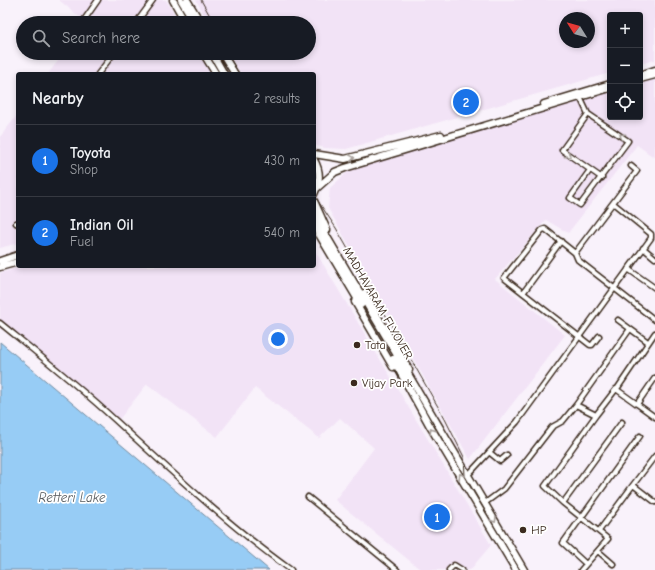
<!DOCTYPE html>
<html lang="en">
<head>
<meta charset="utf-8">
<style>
  :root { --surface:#171b24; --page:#242831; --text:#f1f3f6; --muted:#9ea1a6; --line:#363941; --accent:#1a73e8 }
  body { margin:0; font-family:"Comic Neue",sans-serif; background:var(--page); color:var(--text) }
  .controls { position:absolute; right:12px; top:12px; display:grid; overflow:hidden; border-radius:4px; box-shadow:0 2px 6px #0003 }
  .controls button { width:36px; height:36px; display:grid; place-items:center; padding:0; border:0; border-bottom:1px solid var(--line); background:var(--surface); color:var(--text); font:20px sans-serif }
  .compass { position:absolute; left:559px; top:12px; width:36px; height:36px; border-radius:50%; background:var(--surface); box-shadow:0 2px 6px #0003; rotate:307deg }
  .you { position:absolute; left:278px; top:339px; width:14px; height:14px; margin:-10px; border:3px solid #fff; border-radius:50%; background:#1a73e8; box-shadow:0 0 0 6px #1a73e833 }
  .badge { display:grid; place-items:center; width:26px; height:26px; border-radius:50%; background:var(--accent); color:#fff; font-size:13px; font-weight:700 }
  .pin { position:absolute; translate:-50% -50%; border:2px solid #fff; box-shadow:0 1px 4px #0006 }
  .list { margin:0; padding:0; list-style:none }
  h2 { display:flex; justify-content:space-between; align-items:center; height:52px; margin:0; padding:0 16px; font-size:17px }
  h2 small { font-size:13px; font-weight:400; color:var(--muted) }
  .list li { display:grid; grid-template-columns:26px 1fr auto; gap:12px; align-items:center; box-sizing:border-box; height:72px; padding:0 16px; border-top:1px solid var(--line) }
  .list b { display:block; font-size:15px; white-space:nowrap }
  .list p { margin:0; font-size:13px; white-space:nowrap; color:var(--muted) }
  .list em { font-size:13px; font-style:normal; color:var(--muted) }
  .icon { flex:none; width:22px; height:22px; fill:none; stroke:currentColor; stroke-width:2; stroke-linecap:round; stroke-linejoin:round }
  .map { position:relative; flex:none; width:655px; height:570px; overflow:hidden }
  .search { position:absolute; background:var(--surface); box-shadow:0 2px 6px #0003; left:16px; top:16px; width:300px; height:44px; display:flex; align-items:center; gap:10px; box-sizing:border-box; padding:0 14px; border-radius:22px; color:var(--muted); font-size:15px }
  .panel { position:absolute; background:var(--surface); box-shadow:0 2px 6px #0003; left:16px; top:72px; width:300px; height:196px; border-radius:4px }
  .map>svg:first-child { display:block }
</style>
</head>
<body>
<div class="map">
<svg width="655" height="570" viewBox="0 0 655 570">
  <rect width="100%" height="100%" fill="#f9f2fb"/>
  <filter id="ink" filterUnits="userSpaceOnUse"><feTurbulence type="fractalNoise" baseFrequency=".025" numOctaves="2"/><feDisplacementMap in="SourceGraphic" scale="8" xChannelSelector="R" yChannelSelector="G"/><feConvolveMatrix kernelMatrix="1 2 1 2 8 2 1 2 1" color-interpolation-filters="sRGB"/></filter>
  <g filter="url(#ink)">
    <!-- built -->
    <path fill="#f2e3f6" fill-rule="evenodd" d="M59,0H166L180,23H87Z
      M196,0H655V60L640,64V15H610V73L346,149L325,148L314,145V74H241L228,53H309V23H209ZM565,18H589V42H565Z
      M64,53H198L211,74H48Z
      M655,79V158L637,145L568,233L546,220L495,279L565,335L470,459L328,208L330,188L350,170L610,92V117H640V83Z
      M18,114V243L0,248V137Z
      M314,249L491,545L470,570H421L335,500L374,448L340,418L319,438L255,388L217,437L147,384L117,422L0,324V273L24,266H314Z"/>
    <!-- water -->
    <path fill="#97ccf5" stroke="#728b9f" d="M0,342L269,570H0Z"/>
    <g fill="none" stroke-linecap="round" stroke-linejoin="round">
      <!-- minor casing -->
      <g stroke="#3b2a1e" stroke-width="7">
        <path id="minor" d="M82,23L98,0
          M136,23L153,0
          M98,74L114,53
          M580,97L588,114L628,141L580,205L570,198L590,170
          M588,114L562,150L602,178
          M16,223L18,224
          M643,248L655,258
          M575,253L578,260L655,320
          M628,269L655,288
          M523,293L561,241
          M618,320L648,342
          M0,323C38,354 77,385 114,419C171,471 228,525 291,570
          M599,336L592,345H590L504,278L542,230L545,229L575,253L637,171L631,166
          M655,378L637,404L655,417
          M617,389L655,333
          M576,405L630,329
          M489,452L500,461L507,455
          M655,456L633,485L655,502
          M468,475L517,422L651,238V234L613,203
          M308,497L397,570
          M485,503L504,489L552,427L563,421L576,405L596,415L616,389L637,404
          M563,503L622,422
          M599,531L633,485
          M598,551L613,564
          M586,564L563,543L640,436
          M449,570L454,565L462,570
          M581,570L608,539L563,503L545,486L596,415"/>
      </g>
      <!-- primary casing -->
      <g stroke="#3b2a1e" stroke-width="9">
        <path id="primary" d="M173,0L186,23
          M181,0L195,23
          M187,0L201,23
          M203,53L216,74
          M212,53L224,74
          M222,53L235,74
          M640,75L655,70
          M640,79L655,75
          M544,104L610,84
          M314,154L345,159L441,135
          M314,160C321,172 320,182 314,194
          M317,188L335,172L345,168L610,88
          M314,201L327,230
          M314,215L524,570
          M314,226L361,305
          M0,261L18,255
          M0,267L18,262
          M364,293L409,370
          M355,302L393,367
          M393,359L431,428L516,570"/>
      </g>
      <!-- minor -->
      <use href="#minor" stroke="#fff" stroke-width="4"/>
      <!-- primary -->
      <use href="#primary" stroke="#fff" stroke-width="6"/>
      <!-- rail -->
      <path stroke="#3b2a1e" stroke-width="1" d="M201,0L214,23
        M227,53L239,74
        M314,195L336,228L445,419L464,457L465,476L520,570"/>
    </g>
    <!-- one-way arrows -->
    <defs><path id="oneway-chevron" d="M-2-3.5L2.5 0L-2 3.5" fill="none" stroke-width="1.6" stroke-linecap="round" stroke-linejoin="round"/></defs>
    <g stroke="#a79f9a">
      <use href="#oneway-chevron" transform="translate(622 136) rotate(-145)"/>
      <use href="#oneway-chevron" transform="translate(568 155) rotate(35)"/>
      <use href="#oneway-chevron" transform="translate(352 158) rotate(-9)"/>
      <use href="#oneway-chevron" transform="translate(432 431) rotate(-122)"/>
      <use href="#oneway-chevron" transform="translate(461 476) rotate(-121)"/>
      <use href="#oneway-chevron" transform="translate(494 520) rotate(60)"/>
    </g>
  </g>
  <!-- markers -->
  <g fill="#3b2a1e" stroke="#fff" stroke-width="1.5">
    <circle cx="357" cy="345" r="4"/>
    <circle cx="354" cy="383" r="4"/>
    <circle cx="523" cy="530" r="4"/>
  </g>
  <g text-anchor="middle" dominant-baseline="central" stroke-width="3.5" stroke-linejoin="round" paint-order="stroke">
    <!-- street labels -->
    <g font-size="12" fill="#3b2a1e" stroke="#fff">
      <text transform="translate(378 303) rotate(60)">MADHAVARAM FLYOVER</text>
    </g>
    <!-- poi labels -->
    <g font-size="12" fill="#3b2a1e" stroke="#fff" text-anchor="start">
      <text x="365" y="345">Tata</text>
      <text x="362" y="383">Vijay Park</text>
      <text x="531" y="530">HP</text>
    </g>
    <!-- water labels -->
    <g font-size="13" font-style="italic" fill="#575b5e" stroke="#fff">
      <text x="72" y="497">Retteri Lake</text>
    </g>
  </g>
</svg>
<div class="controls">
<button>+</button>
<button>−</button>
<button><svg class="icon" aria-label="locate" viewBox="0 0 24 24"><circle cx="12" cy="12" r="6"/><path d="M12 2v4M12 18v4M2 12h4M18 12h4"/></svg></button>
</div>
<svg class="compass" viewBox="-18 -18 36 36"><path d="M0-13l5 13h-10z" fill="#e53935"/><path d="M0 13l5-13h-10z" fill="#9ea1a6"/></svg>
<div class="you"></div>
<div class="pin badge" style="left:437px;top:517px">1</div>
<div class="pin badge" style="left:466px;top:102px">2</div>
<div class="search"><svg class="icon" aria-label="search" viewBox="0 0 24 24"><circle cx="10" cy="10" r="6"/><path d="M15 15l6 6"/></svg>Search here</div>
<section class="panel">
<h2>Nearby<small>2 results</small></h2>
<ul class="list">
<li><span class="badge">1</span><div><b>Toyota</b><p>Shop</p></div><em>430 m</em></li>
<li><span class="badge">2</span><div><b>Indian Oil</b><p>Fuel</p></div><em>540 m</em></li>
</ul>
</section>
</div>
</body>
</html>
